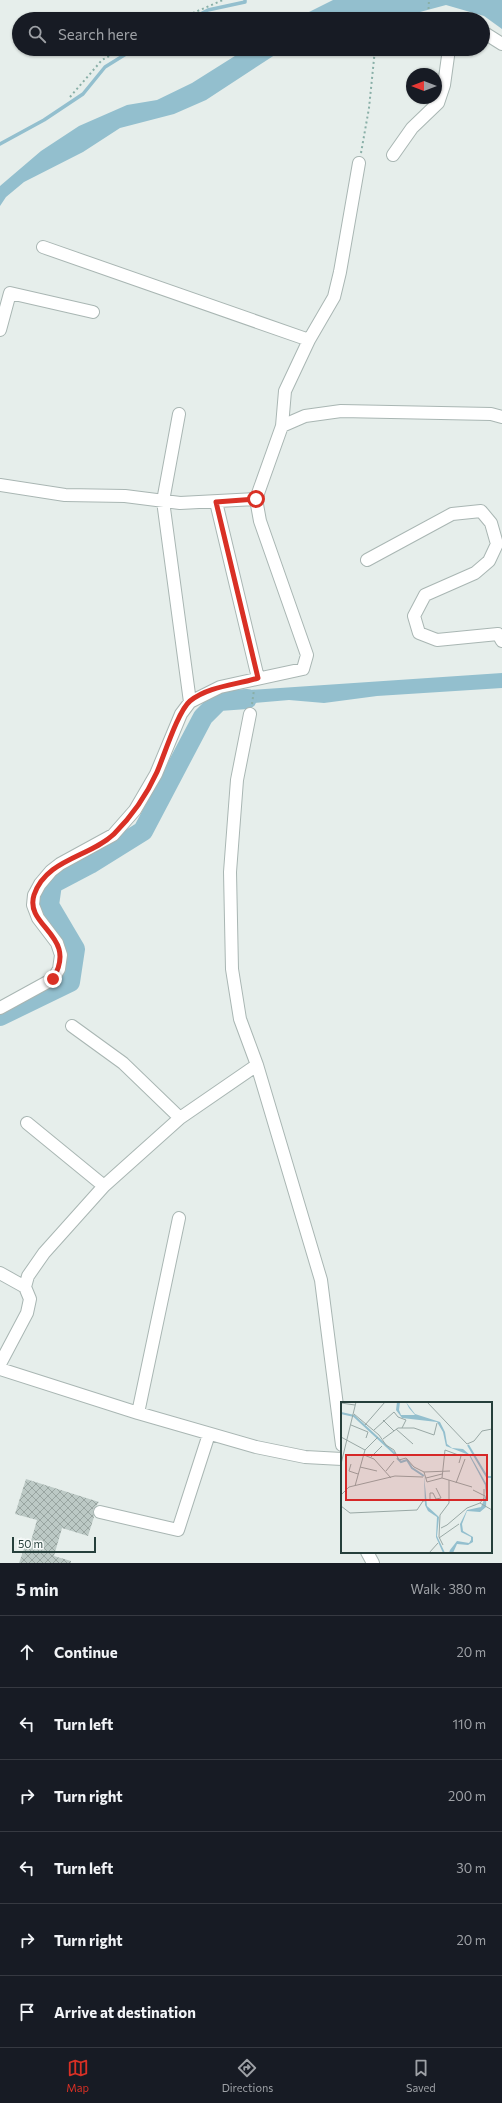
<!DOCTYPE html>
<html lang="en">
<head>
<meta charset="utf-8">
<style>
  :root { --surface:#171b24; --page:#20242c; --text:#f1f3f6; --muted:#9ea1a6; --line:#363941; --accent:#d93025 }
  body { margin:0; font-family:Commissioner,sans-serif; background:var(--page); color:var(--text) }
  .compass { position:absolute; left:406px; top:68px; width:36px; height:36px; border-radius:50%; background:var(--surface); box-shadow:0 1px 3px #0004; rotate:270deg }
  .scale { position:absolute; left:12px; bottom:10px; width:84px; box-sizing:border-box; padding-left:4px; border:2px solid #263f3b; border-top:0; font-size:11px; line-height:14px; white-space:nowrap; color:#263f3b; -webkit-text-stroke:3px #f7faf9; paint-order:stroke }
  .stop { position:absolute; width:12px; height:12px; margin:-9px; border:3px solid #d93025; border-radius:50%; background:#fff }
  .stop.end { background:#d93025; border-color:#fff; box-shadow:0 1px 4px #0008 }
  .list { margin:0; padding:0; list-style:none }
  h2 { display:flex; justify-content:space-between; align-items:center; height:52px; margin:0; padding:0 16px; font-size:17px }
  h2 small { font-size:13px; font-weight:400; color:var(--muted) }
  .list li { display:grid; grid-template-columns:26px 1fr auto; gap:12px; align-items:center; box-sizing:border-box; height:72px; padding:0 16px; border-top:1px solid var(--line) }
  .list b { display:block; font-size:15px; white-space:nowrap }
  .list em { font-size:13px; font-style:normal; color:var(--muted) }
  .icon { flex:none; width:22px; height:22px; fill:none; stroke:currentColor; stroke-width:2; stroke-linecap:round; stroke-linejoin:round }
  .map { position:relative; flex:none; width:502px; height:1563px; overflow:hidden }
  .search { position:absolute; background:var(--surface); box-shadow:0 1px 3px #0004; left:12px; right:12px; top:12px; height:44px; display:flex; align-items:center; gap:10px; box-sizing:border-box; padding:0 14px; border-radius:22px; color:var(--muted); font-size:15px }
  .sheet { height:484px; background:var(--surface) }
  nav { display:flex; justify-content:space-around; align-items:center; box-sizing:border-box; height:56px; border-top:1px solid var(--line); background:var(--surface); font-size:11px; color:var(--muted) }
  nav a { display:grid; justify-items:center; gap:2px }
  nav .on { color:var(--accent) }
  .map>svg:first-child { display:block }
</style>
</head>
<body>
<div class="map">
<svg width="502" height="1563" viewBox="0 0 502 1563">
  <defs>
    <pattern id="building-cross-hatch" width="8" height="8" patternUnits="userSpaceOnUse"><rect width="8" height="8" fill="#bcc9c5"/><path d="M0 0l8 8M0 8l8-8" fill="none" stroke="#99a5a1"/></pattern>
  </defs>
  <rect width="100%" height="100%" fill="#e6eeeb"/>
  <!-- water -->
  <path fill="#93bfce" d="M333,0H502V29L484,16L446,5L394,19H295Z
    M246,49H284L206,100L174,114L120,128L83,152L24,182L6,197L0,206V186L41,151L79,126L127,105L157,100L192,83Z
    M502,673V688L377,696L324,703L289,700L230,705L219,701L228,694L249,690Z"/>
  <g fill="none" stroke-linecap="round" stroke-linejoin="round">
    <!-- stream -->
    <path stroke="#93bfce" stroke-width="3.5" d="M191,19L208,10L245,2V0
      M0,144L44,120L83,94L105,67L134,49"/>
    <!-- river -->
    <path stroke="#93bfce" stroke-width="20" d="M0,1016L70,982L75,949L49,905L52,884L90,864L143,831L203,717L219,701L247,699"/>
  </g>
  <!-- building -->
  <path fill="url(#building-cross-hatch)" d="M26,1479L99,1502L93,1510L94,1517L88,1536L62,1528L54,1556L71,1561V1563H19L25,1546L29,1548L37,1520L15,1514Z"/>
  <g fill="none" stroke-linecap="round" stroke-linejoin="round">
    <!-- street casing -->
    <g stroke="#a9b6b3" stroke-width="14">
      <path id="street" d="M483,32L502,44
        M393,155L412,128L438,103L444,85L449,49
        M43,247L309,340
        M0,330L10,293L93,312
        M179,414L163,501L190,702
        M282,426L305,416L341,411L491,414L502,417
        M0,485L65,495L125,496L180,503L256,499
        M216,502L258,678
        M367,560L452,514L481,511L491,523L497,544L489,561L475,573L425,595L414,616L419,633L437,640L498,634L502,641
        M250,714L237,780L230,872L232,969L240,1019L257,1065L321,1280L342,1445
        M0,1008L53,979L59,969L61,955L57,943L38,918L33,905L34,895L40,884L51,871L60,864L113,835L135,810L156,774L181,714L190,702L220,687L303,669L307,655L260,521L256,499L282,426L285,391L309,340L334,297L340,272L359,163
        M72,1026L123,1063L180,1118
        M27,1123L104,1186
        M0,1273L25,1287
        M0,1364L27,1313L30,1299L25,1287L28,1276L44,1253L104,1186L180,1118L257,1065
        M0,1369L138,1413L256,1447L305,1457L342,1459
        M138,1413L179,1218
        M100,1512L178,1530L209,1434
        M367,1552L373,1563"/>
    </g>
    <!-- path -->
    <path stroke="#89afa7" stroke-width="2" stroke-dasharray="2 3" stroke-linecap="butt" d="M179,19L223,0
      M428,19L429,0
      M70,97L102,60L122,49
      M361,153L369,108L375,49
      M252,704L254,690"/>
    <!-- street -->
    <use href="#street" stroke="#fff" stroke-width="12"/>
  </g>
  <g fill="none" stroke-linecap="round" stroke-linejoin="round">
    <!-- route -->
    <path stroke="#d93025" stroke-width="5" d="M53,979C79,935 24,927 34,895C46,859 90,857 114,834C131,817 147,794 157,772C164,756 178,711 190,701C209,686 236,685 258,678L216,502L256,499"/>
  </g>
  <!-- overview -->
  <g transform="translate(341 1402)">
    <rect width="151" height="151" fill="#e6eeeb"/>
    <path d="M56,0H59L58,8L60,13H74L68,6L65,0L74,12L99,20L104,30L106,42L111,46L122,47L129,53L146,83L145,105L139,110L126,109L121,122L122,129L132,135V140L127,143L116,142L112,151H108L109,148L116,139L128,141L130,138V135L120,130L119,122L126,108L140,105L145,93L144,83L128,53L105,44L102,30L96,20L61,16L55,8ZM83,73L86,104L98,115L96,134L104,151H102L95,135L96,115L87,109L84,103Z" fill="#93bfce"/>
    <path fill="none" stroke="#93bfce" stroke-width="2" d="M0,11L13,14L54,52M127,43L146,75H151M56,56L60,60L66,58L71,66L83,74"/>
    <path fill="none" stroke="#99a8a5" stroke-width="1" d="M86,0L126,42L133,39L141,29L151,27M0,1L14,3M13,12L38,33L45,43L53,48L58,58L65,56L73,65L83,70L86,80L101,76L131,85M42,18L53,29M10,23L27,30L25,36M24,23L44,0M55,27L72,42M33,28L53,10L57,15L65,18L61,26M0,35L24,48L14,84M42,37L57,26H73L93,33L96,21M24,48L37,35M23,53L33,57L50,76M30,55L41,44M0,62L15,0M10,62L8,69L17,72M19,65L36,69M45,69L53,59M83,70L109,69M85,76L101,72M101,76L104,48L120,54L118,61M115,81L124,57M132,88L144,94M0,93L8,85L54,74L82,75M139,101L151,108M0,104L9,111L76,108L82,99L89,98V91H92L95,97L100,96L95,86M100,126L106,123L126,106L139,101L143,96V87M98,136L118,122M102,143L98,135L99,113L108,101V78M88,151L97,141"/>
    <path fill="#d62828" fill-opacity="0.15" stroke="#d62828" stroke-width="2" d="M5,53H146V98H5Z"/>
    <rect width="151" height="151" fill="none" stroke="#263f3b" stroke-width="2"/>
  </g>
</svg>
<svg class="compass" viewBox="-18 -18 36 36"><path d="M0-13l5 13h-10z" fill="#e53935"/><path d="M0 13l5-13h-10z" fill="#9ea1a6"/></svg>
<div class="scale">50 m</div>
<div class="stop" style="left:256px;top:499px"></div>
<div class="stop end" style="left:53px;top:979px"></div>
<div class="search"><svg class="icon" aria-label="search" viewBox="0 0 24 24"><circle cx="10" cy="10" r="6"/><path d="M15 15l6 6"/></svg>Search here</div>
</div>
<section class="sheet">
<h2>5 min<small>Walk · 380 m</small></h2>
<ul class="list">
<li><svg class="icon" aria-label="ahead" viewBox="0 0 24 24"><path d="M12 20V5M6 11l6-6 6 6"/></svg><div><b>Continue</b></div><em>20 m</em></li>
<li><svg class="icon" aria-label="left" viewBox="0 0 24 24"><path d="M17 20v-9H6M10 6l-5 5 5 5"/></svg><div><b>Turn left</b></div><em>110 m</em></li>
<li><svg class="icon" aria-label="right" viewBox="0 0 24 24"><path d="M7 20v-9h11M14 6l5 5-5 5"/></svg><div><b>Turn right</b></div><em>200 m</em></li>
<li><svg class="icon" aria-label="left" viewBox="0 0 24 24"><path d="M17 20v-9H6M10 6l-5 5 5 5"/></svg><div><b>Turn left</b></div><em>30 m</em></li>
<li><svg class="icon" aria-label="right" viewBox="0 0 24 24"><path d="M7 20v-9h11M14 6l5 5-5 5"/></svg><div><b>Turn right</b></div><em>20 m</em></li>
<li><svg class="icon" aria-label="arrive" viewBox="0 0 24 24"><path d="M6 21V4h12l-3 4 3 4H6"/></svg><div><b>Arrive at destination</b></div></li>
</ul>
</section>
<nav>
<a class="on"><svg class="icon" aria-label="map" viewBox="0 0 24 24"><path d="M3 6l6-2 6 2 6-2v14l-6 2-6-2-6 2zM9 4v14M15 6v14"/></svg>Map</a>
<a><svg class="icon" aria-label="directions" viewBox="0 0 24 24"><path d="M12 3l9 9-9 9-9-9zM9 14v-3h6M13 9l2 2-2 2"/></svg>Directions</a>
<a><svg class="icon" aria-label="saved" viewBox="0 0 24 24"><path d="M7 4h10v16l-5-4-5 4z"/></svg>Saved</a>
</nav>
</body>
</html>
